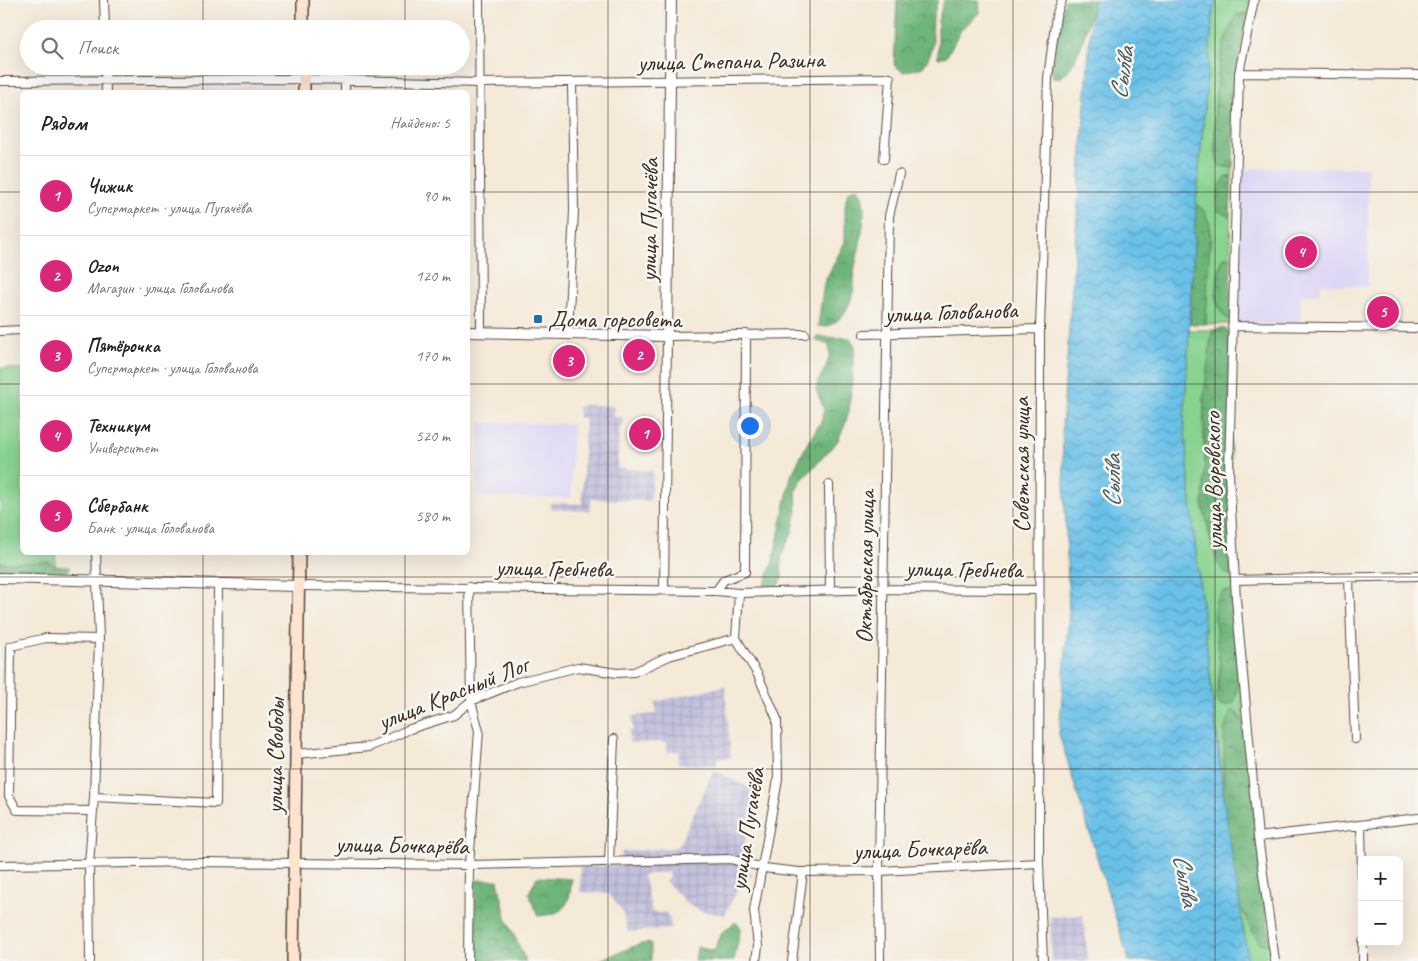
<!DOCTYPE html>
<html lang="ru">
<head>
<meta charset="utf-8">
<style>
  :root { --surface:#fff; --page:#f2f2f2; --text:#202124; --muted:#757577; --line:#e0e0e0; --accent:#db2777 }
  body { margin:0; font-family:Caveat,sans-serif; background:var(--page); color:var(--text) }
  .controls { position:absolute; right:15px; bottom:15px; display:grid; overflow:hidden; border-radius:8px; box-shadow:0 5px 20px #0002 }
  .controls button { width:45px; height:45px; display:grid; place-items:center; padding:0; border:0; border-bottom:1px solid var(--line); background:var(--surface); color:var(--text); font:25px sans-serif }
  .you { position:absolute; left:749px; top:425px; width:18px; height:18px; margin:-12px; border:4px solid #fff; border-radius:50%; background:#1a73e8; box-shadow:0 0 0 8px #1a73e833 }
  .badge { display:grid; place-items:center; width:32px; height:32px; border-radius:50%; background:var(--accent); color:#fff; font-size:16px; font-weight:700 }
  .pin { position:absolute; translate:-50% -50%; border:2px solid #fff; box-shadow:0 1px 5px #0006 }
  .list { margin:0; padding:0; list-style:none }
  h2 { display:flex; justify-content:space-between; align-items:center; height:65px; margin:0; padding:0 20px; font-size:21px }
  h2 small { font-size:16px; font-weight:400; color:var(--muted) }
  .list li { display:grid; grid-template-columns:32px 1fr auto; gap:15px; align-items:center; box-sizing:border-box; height:80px; padding:0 20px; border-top:1px solid var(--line) }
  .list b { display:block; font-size:19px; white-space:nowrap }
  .list p { margin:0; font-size:16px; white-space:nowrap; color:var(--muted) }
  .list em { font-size:16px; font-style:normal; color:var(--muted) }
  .icon { flex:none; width:28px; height:28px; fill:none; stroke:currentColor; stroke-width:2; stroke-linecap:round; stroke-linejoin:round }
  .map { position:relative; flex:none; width:1418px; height:961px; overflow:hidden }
  .search { position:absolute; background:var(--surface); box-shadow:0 5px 20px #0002; left:20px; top:20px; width:450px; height:55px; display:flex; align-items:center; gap:12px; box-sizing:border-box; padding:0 18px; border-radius:28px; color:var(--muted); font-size:19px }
  .panel { position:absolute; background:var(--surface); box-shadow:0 5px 20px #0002; left:20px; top:90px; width:450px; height:465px; border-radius:8px }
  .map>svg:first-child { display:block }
</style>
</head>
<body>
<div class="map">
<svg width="1418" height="961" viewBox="0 0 1418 961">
  <defs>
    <pattern id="industrial-grid" width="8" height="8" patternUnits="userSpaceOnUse" patternTransform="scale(1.25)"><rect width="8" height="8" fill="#c2c1dc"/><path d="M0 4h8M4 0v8" fill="none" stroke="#a8a6bc"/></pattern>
    <pattern id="forest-crowns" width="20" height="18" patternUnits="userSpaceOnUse" patternTransform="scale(1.25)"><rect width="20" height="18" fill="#6eb57a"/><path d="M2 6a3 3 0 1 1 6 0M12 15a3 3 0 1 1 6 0" fill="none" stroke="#5c9363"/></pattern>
    <pattern id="water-waves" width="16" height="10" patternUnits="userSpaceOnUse" patternTransform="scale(1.25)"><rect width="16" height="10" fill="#6bc1e8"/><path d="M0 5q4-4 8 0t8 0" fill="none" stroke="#599dbb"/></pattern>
  </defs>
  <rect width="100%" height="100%" fill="#f6f6f2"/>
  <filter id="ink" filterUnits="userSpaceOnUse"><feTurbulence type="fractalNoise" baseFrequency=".02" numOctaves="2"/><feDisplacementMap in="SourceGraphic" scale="10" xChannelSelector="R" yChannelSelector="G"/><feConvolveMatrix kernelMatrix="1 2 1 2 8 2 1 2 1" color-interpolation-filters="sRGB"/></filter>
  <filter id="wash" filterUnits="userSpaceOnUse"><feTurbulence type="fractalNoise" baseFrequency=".0096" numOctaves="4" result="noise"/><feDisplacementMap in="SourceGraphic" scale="20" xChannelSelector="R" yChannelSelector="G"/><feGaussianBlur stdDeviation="1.12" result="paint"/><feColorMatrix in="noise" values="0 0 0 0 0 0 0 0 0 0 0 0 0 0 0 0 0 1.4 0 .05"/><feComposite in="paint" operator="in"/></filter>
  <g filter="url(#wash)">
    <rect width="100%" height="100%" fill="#f5e9d7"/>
    <!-- built -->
    <path fill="#ddd5f6" d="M288,86V92H177V89Z
      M1368,167V287L1321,284L1320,293L1300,296L1301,325L1233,324L1238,169Z
      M480,422L573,424L571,498L477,497Z"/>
    <!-- industrial -->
    <path fill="url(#industrial-grid)" d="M585,405L613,406L614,417H623V425H620L617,468L653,471L650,501L591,499L590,511L550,509V503L582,504L585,418H578V407Z
      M725,686L731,758H717V765L678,764L679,751L667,752V742L629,743V730H633L632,716L657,714L655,702Z
      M714,770L755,791L740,866L753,875L740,884L725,915L700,911L689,905L665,881L670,876L667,872L643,875L652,912L666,913L670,920L671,929L628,932L623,913L610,895L605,893L580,892V867L622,865L621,852L678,847Z
      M1083,915L1088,961H1051L1050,917Z"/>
    <!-- green -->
    <path fill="#88d390" stroke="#627e57" d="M1216,0H1251L1248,13L1234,19C1230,30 1224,41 1222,52C1217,71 1209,153 1220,166L1233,168L1232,177H1226L1217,210L1230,217L1231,258L1224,257C1218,278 1210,306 1230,320V324H1206L1208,260L1211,238L1205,212L1196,204L1213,12Z
      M1189,330H1214L1211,337L1204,397L1203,430L1209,536L1217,561L1233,575L1232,591L1214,610L1220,666L1217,698L1234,703L1240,672L1244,723L1236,712L1225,726L1223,786L1194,534L1184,423Z
      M0,368L22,369V552L56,553L55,566L49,562L0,563Z
      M1240,907L1259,942L1270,944L1271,953L1259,961H1248Z"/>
    <!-- forest -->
    <path fill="url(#forest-crowns)" stroke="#54704c" d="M897,0H938C937,6 933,13 933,19C931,43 938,44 923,67L903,72L894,65Z
      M944,0H979L980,12L960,31L947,56L938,58V21Z
      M1065,0H1095C1089,16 1076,83 1053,78L1051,68Z
      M1244,13H1248L1235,75L1233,168L1220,166C1209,153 1217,71 1222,52C1224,41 1230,30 1234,19L1236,15Z
      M1226,177H1232L1230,217L1217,210C1217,197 1217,187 1226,177Z
      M857,187C871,201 860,244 856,262C853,272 855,282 853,292C850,308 837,330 818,326L824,283L845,242V205L848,192Z
      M1196,204L1205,212L1210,225L1206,324H1190Z
      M1224,257L1231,258L1230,320C1210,312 1216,273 1224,257Z
      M1222,328L1229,331L1233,575L1224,573L1217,561L1203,507L1205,455L1204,397L1211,337L1214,330Z
      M817,337L850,338L855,346L849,411L845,425L837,442L800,482L796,491L797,510L792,533L781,556L782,578L778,586H764L773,562L791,476L808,442L821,422L824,410L816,389L818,381L826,367L830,354L829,345L815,340Z
      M49,562L55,566L70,567V569L63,573L0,572V563Z
      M1223,591H1232L1240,672L1234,703L1227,706H1220L1217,698L1220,666L1214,610L1216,600Z
      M1233,710L1244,723L1270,944L1265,945L1259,942L1240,907L1224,801V734L1230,713Z
      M537,877L571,879C571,906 564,914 538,916L529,893Z
      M476,880H498L506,918L526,961H475Z
      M735,922L741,927L734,961H695L697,947L714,951L722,933Z
      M651,943V961H597L640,944Z"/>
    <!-- water -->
    <path fill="url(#water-waves)" stroke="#537683" d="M1095,0H1216L1213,12L1196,204L1184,423L1194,534L1224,801L1248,961H1129L1059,734L1069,612L1062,427L1092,7Z"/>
  </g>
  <g filter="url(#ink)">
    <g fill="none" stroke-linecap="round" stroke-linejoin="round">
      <!-- minor casing -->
      <g stroke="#57473a" stroke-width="10">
        <path id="minor" d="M104,0L105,29
          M479,0L481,332
          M1254,0L1239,73L1229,473L1236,599L1258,837L1275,961
          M105,66L106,92
          M1239,73L1418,75
          M0,81L304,79L481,83L890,78L884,159
          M345,92V80
          M1232,326L1418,328
          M0,331L22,330
          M568,333L574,211L572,82
          M864,334L1040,329
          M829,485L830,590
          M1349,579L1355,739
          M1235,580L1418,576
          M298,586L716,591L739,593L884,589L1039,590
          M664,590L667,336L805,334
          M716,591L724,580L745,572L746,334
          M739,593L736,638L758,675L777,719L778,780L754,910L758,946L756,961
          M296,754L369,747L410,729L454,715L471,701L518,682L578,667L617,673L634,672L669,656L736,638
          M94,797L216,803L218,584
          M93,811L17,810L9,796L11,646L46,638L99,639
          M1361,825L1362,877
          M1258,837L1418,818
          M609,863L614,739
          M0,865L203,862L469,865L730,859L764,868L799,872L879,871L1039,863
          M1363,942V961
          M90,961L89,864L94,797L99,639L96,552
          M468,961L469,865L479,731L471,701L469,587
          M792,961L803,872
          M880,961L879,871L889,216L899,174
          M1043,961L1039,863L1040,329L1048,78L1056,16L1062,0"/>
      </g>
      <!-- tertiary casing -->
      <g stroke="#57473a" stroke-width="12">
        <path id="tertiary" d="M468,332L667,336L671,0
          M0,578L298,586"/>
      </g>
      <!-- secondary casing -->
      <g stroke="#57473a" stroke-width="14">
        <path id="secondary" d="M303,0V29
          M304,66V92
          M293,961L299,552"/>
      </g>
      <!-- minor -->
      <use href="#minor" stroke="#fff" stroke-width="8"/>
      <!-- tertiary -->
      <use href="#tertiary" stroke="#fff" stroke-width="10"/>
      <!-- secondary -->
      <use href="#secondary" stroke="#fde4d1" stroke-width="11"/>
    </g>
  </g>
  <!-- grid -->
  <path fill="none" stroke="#3b2a1e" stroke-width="1" stroke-opacity="0.55" d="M203,0V29M405,0V29M608,0V961M810,0V961M1013,0V961M1215,0V961M203,66V92M405,66V92M0,192H22M468,192H1418M0,384H22M468,384H1418M203,552V961M405,552V961M0,577H1418M0,769H1418"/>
  <!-- markers -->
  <rect fill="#1f6fb2" stroke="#f6f6f2" stroke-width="2" x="533" y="314" width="10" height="10" rx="2.5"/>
  <g text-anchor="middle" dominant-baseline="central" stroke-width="5" stroke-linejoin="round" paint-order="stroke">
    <!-- street labels -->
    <g font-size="24" fill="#3b2a1e" stroke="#f6f6f2">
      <text transform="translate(731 61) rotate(-1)">улица Степана Разина</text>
      <text transform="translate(649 220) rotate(-89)">улица Пугачёва</text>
      <text transform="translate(951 312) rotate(-2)">улица Голованова</text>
      <text transform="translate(1021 465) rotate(-90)">Советская улица</text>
      <text transform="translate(1213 481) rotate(-91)">улица Воровского</text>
      <text transform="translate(865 567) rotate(-89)">Октябрьская улица</text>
      <text transform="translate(554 568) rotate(1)">улица Гребнева</text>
      <text transform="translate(964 569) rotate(1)">улица Гребнева</text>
      <text transform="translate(453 693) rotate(-22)">улица Красный Лог</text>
      <text transform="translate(275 756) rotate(-89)">улица Свободы</text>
      <text transform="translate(747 829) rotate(-81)">улица Пугачёва</text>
      <text transform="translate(402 845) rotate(1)">улица Бочкарёва</text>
      <text transform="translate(920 849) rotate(-2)">улица Бочкарёва</text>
    </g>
    <!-- poi labels -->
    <g font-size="24" fill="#3b2a1e" stroke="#f6f6f2" text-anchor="start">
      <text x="548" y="319">Дома горсовета</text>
    </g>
    <!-- water labels -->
    <g font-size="25" font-style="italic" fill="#49575b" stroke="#f6f6f2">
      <text transform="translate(1122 73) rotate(-81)">Сы́лва</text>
      <text transform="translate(1112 481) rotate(-89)">Сы́лва</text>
      <text transform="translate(1186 880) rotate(80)">Сы́лва</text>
    </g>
  </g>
</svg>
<div class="controls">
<button>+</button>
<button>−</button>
</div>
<div class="you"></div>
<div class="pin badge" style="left:645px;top:434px">1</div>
<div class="pin badge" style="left:639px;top:355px">2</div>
<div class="pin badge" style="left:569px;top:361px">3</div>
<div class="pin badge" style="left:1301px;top:252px">4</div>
<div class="pin badge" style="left:1383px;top:312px">5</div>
<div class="search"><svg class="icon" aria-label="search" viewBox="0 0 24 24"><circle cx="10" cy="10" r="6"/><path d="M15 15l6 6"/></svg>Поиск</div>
<section class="panel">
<h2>Рядом<small>Найдено: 5</small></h2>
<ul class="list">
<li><span class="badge">1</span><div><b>Чижик</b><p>Супермаркет · улица Пугачёва</p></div><em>90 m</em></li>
<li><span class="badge">2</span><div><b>Ozon</b><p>Магазин · улица Голованова</p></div><em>120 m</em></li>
<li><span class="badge">3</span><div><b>Пятёрочка</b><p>Супермаркет · улица Голованова</p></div><em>170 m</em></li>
<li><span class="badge">4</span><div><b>Техникум</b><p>Университет</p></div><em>520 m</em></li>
<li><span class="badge">5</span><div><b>Сбербанк</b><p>Банк · улица Голованова</p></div><em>580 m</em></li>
</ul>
</section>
</div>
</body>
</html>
